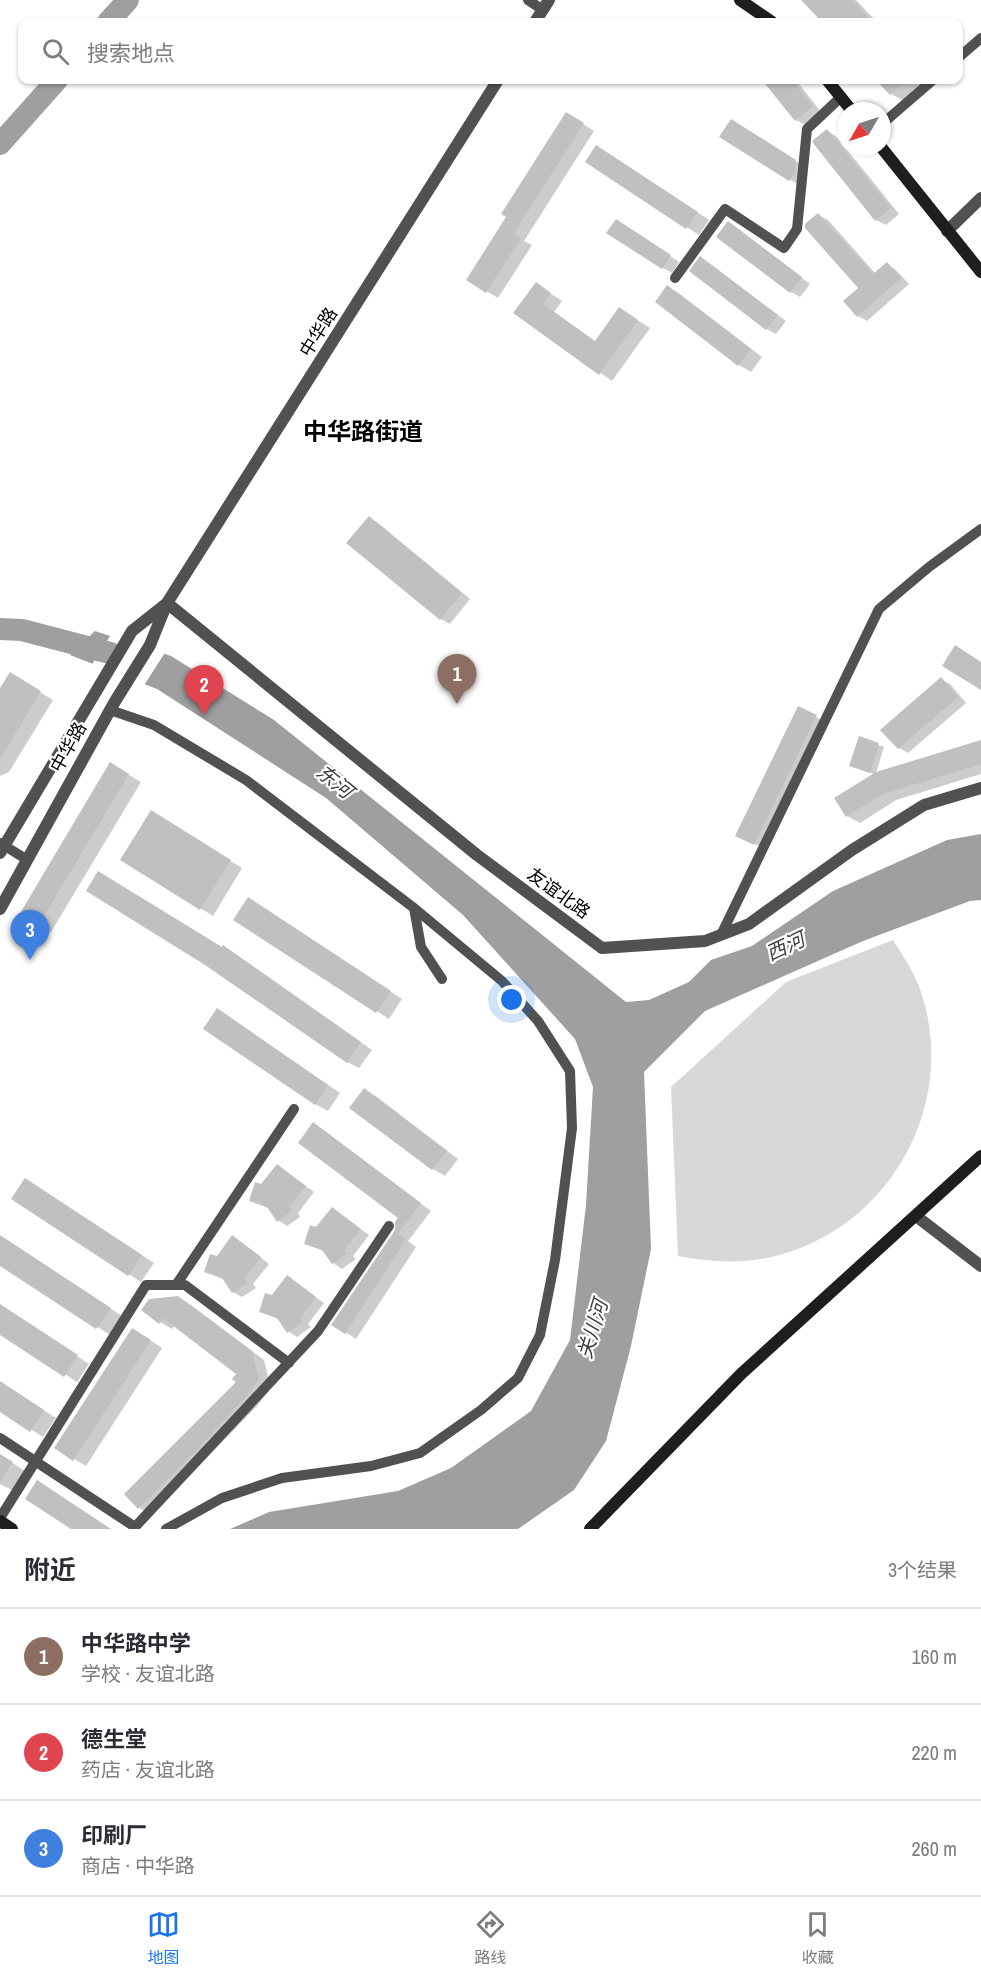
<!DOCTYPE html>
<html lang="zh">
<head>
<meta charset="utf-8">
<style>
  :root { --surface:#fff; --page:#f7f7f7; --text:#2b2b33; --muted:#7c7c81; --line:#e1e1e2; --accent:#1a73e8 }
  body { margin:0; font-family:"Archivo Narrow","Noto Sans SC",sans-serif; background:var(--page); color:var(--text) }
  .compass { position:absolute; left:837px; top:102px; width:54px; height:54px; border-radius:50%; background:var(--surface); box-shadow:0 2px 4px #0004; rotate:231deg }
  .you { position:absolute; left:512px; top:1000px; width:21px; height:21px; margin:-15px; border:4px solid #fff; border-radius:50%; background:#1a73e8; box-shadow:0 0 0 9px #1a73e833 }
  .badge { display:grid; place-items:center; width:39px; height:39px; border-radius:50%; background:var(--accent); color:#fff; font-size:20px; font-weight:700 }
  .pin { position:absolute; translate:-50% -50px; filter:drop-shadow(0 2px 3px #0008) }
  .pin::after { content:''; position:absolute; top:32px; width:21px; height:18px; background:inherit; clip-path:polygon(0 0,100% 0,50% 100%) }
  .list { margin:0; padding:0; list-style:none }
  h2 { display:flex; justify-content:space-between; align-items:center; height:78px; margin:0; padding:0 24px; font-size:26px }
  h2 small { font-size:20px; font-weight:400; color:var(--muted) }
  .list li { display:grid; grid-template-columns:39px 1fr auto; gap:18px; align-items:center; box-sizing:border-box; height:96px; padding:0 24px; border-top:2px solid var(--line) }
  .list b { display:block; font-size:22px; white-space:nowrap }
  .list p { margin:0; font-size:20px; white-space:nowrap; color:var(--muted) }
  .list em { font-size:20px; font-style:normal; color:var(--muted) }
  .icon { flex:none; width:33px; height:33px; fill:none; stroke:currentColor; stroke-width:2; stroke-linecap:round; stroke-linejoin:round }
  .map { position:relative; flex:none; width:981px; height:1529px; overflow:hidden }
  .search { position:absolute; background:var(--surface); box-shadow:0 2px 4px #0004; left:18px; right:18px; top:18px; height:66px; display:flex; align-items:center; gap:15px; box-sizing:border-box; padding:0 21px; border-radius:12px; color:var(--muted); font-size:22px }
  .sheet { height:366px; background:var(--surface) }
  nav { display:flex; justify-content:space-around; align-items:center; box-sizing:border-box; height:84px; border-top:2px solid var(--line); background:var(--surface); font-size:16px; color:var(--muted) }
  nav a { display:grid; justify-items:center; gap:3px }
  nav .on { color:var(--accent) }
  .map>svg:first-child { display:block }
</style>
</head>
<body>
<div class="map">
<svg width="981" height="1529" viewBox="0 0 981 1529">
  <rect width="100%" height="100%" fill="#fff"/>
  <!-- green -->
  <path fill="#d8d8d8" d="M893,940C904,957 915,974 921,992C959,1106 888,1230 772,1257C741,1264 709,1262 678,1256L671,1087L786,982Z"/>
  <!-- water -->
  <path fill="#9f9f9f" d="M95,631L171,656L274,720L626,1002L649,1000L689,982L711,960L752,946L833,891L947,840L981,834V900L970,901L863,941L705,1011L644,1072L651,1249L631,1346L606,1441L574,1490L518,1529H230L269,1512L398,1491L451,1468L531,1411L570,1340L586,1205L593,1087L575,1039L463,915L326,798L157,689L70,655Z"/>
  <!-- pier -->
  <path fill="#fff" d="M112,633L166,651L143,687L91,666Z"/>
  <!-- shadow -->
  <path fill="#0003" d="M803,0H856L877,22H824Z
    M764,80H796L821,112L805,125L796,120Z
    M878,80H926L904,101L891,94Z
    M577,120L594,131L524,241L532,245L498,298L468,280Z
    M740,126L805,167L799,185L721,137Z
    M827,131L836,136L899,214L886,225L876,220Z
    M609,154L709,220L699,235L587,162Z
    M818,215L828,220L876,274L887,264L896,270L909,284L867,321L858,316L860,288Z
    M729,223L810,284L800,297L791,292Z
    M625,226L679,262L672,273L663,268Z
    M701,258L786,321L776,334L767,329Z
    M536,284L562,301L554,312L596,342L620,309L650,328L612,381L516,313Z
    M668,287L680,294L762,357L751,372L739,365Z
    M369,518L378,523L470,599L450,624L441,619Z
    M10,674L53,700L9,772L0,776V691Z
    M941,679L950,684L966,703L908,753L899,748Z
    M816,717L828,724L767,850L750,842Z
    M860,738L884,747L876,773L981,742V774L896,800L860,823L847,816L874,774L851,766Z
    M110,764L141,782L51,932L21,914Z
    M163,820L242,868L213,916L122,860Z
    M261,906L402,999L389,1019L235,919Z
    M222,949L235,954L372,1050L359,1068L347,1062Z
    M230,1018L340,1093L328,1111L315,1104Z
    M364,1090L377,1097L458,1159L445,1176L433,1169L351,1107Z
    M314,1124L431,1211L408,1241L416,1247L356,1339L345,1332L397,1231L400,1218Z
    M277,1166L314,1192L298,1213L300,1217L287,1226L278,1220L270,1209L251,1200Z
    M38,1187L154,1263L141,1282L13,1199Z
    M332,1209L369,1235L353,1256L356,1259L342,1269L333,1263L325,1252L306,1243Z
    M0,1236L122,1316L110,1335L0,1264Z
    M242,1243L269,1264L253,1284L256,1288L242,1297L233,1292L225,1280L206,1272L217,1258Z
    M288,1277L324,1303L308,1324L311,1327L297,1337L288,1331L280,1320L261,1311Z
    M178,1297L191,1305L264,1360L271,1388L258,1405L152,1515L139,1508L238,1382V1373L175,1325L172,1329L160,1322Z
    M0,1305L89,1364L77,1382L0,1333Z
    M145,1337L162,1348L86,1466L74,1459Z
    M0,1382L56,1418L43,1437L0,1410Z
    M0,1455L25,1471L12,1490L0,1484Z"/>
  <g fill="none" stroke-linecap="round" stroke-linejoin="round">
    <!-- river -->
    <path stroke="#9f9f9f" stroke-width="22" d="M108,22L128,0
      M0,144L57,80
      M0,629L22,630L110,653"/>
  </g>
  <!-- building -->
  <path fill="#c0c0c0" d="M801,0H852L873,22H822Z
    M762,80H792L813,106L795,121Z
    M876,80H907L890,95Z
    M566,112L584,123L514,233L521,238L486,293L466,280L506,217L501,214Z
    M731,119L796,160L795,172L789,181L719,137Z
    M827,129L891,208L875,221L813,143V140Z
    M596,145L698,212L686,229L585,162Z
    M818,213L873,274L887,262L901,278L857,317L843,301L858,288L805,228V224Z
    M616,219L671,255L662,269L606,233Z
    M728,221L802,277L790,293L716,237Z
    M700,256L778,315L766,330L689,271Z
    M536,282L551,293L543,304L595,341L619,307L638,320L599,375L513,313Z
    M667,285L751,349L738,366L655,302Z
    M369,516L462,593L440,620L346,543Z
    M955,645L981,662V690L942,666Z
    M10,672L41,691L0,759V688Z
    M941,677L958,697L898,749L880,730Z
    M798,706L817,715L754,845L735,836Z
    M859,736L879,743L870,773L849,766Z
    M981,740V764L883,794L846,817L834,798L876,772Z
    M110,762L129,774L38,926L19,915Z
    M151,810L231,860L200,910L120,860Z
    M98,871L222,947L223,945L361,1042L347,1063L205,965L86,891Z
    M248,897L391,991L376,1013L233,920Z
    M217,1008L328,1085L315,1105L203,1029Z
    M364,1088L447,1151L432,1170L349,1108Z
    M313,1122L421,1203L398,1234L406,1239L345,1334L331,1325L395,1230V1222L398,1218L298,1143Z
    M277,1164L306,1186L289,1207L292,1211L277,1222L267,1207L249,1201L255,1182L261,1184Z
    M25,1178L142,1255L128,1276L11,1199Z
    M332,1207L361,1229L344,1250L347,1254L332,1264L322,1250L304,1244L310,1225L316,1227Z
    M0,1235L111,1308L96,1329L0,1266Z
    M232,1235L261,1257L245,1278L248,1283L232,1293L222,1278L204,1272L210,1254L217,1256Z
    M287,1275L316,1297L300,1318L303,1322L287,1333L277,1318L259,1312L265,1293L272,1295Z
    M178,1296L252,1351L259,1380L245,1398L195,1452L138,1509L124,1494L236,1382L232,1379L236,1374L163,1318L159,1324L141,1310L149,1299Z
    M0,1304L78,1355L64,1377L0,1335Z
    M132,1328L151,1340L73,1461L54,1448Z
    M0,1381L44,1410L30,1432L0,1412Z
    M0,1454L13,1462L0,1482Z
    M37,1480L111,1529H71L25,1499Z"/>
  <g fill="none" stroke-linecap="round" stroke-linejoin="round">
    <!-- minor -->
    <path stroke="#515151" stroke-width="10" d="M528,0L543,10
      M958,58L981,38
      M882,124L933,80
      M675,278L725,209L784,248L797,229L807,129L841,97
      M110,710L154,725L246,780L414,908L421,947L442,979
      M0,843L26,859
      M721,935L879,609L929,567L981,529
      M176,1285L294,1109
      M0,1438L135,1527L318,1331L389,1226
      M0,1518L146,1285H185L289,1363
      M166,1529L222,1498L282,1478L371,1466L420,1453L481,1410L518,1378L540,1335L555,1260L572,1128L570,1071L538,1021L502,981L414,908"/>
    <!-- tertiary -->
    <path stroke="#515151" stroke-width="12" d="M535,22L549,0
      M947,231L981,198
      M167,603L477,855L602,948L705,941L749,924L852,850L924,805L981,788
      M0,853L132,631L166,604
      M0,909L114,703L150,645L167,603L498,80
      M916,1216L981,1266"/>
    <!-- secondary -->
    <path stroke="#1e1e1e" stroke-width="12" d="M740,0L772,22
      M827,80L852,111
      M881,147L981,272
      M0,1521L12,1529
      M590,1529L741,1374L981,1156"/>
  </g>
  <g text-anchor="middle" dominant-baseline="central" stroke-width="4.5" stroke-linejoin="round" paint-order="stroke">
    <!-- street labels -->
    <g font-size="18" fill="#000" stroke="#fff">
      <text transform="translate(318 332) rotate(-58)">中华路</text>
      <text transform="translate(68 747) rotate(-61)">中华路</text>
      <text transform="translate(559 893) rotate(36)">友谊北路</text>
    </g>
    <!-- water labels -->
    <g font-size="20" font-style="italic" fill="#404040" stroke="#fff">
      <text transform="translate(335 781) rotate(39)">东河</text>
      <text transform="translate(785 946) rotate(-25)">西河</text>
      <text transform="translate(592 1329) rotate(-73)">关川河</text>
    </g>
    <!-- district labels -->
    <g font-size="24" font-weight="bold" fill="#000" stroke="#fff">
      <text x="363" y="431">中华路街道</text>
    </g>
  </g>
</svg>
<svg class="compass" viewBox="-18 -18 36 36"><path d="M0-13l5 13h-10z" fill="#e53935"/><path d="M0 13l5-13h-10z" fill="#7c7c81"/></svg>
<div class="you"></div>
<div class="pin badge" style="left:457px;top:704px;background:#8d6e63">1</div>
<div class="pin badge" style="left:204px;top:715px;background:#e0444e">2</div>
<div class="pin badge" style="left:30px;top:960px;background:#3f7fe0">3</div>
<div class="search"><svg class="icon" aria-label="search" viewBox="0 0 24 24"><circle cx="10" cy="10" r="6"/><path d="M15 15l6 6"/></svg>搜索地点</div>
</div>
<section class="sheet">
<h2>附近<small>3个结果</small></h2>
<ul class="list">
<li><span class="badge" style="background:#8d6e63">1</span><div><b>中华路中学</b><p>学校 · 友谊北路</p></div><em>160 m</em></li>
<li><span class="badge" style="background:#e0444e">2</span><div><b>德生堂</b><p>药店 · 友谊北路</p></div><em>220 m</em></li>
<li><span class="badge" style="background:#3f7fe0">3</span><div><b>印刷厂</b><p>商店 · 中华路</p></div><em>260 m</em></li>
</ul>
</section>
<nav>
<a class="on"><svg class="icon" aria-label="map" viewBox="0 0 24 24"><path d="M3 6l6-2 6 2 6-2v14l-6 2-6-2-6 2zM9 4v14M15 6v14"/></svg>地图</a>
<a><svg class="icon" aria-label="directions" viewBox="0 0 24 24"><path d="M12 3l9 9-9 9-9-9zM9 14v-3h6M13 9l2 2-2 2"/></svg>路线</a>
<a><svg class="icon" aria-label="saved" viewBox="0 0 24 24"><path d="M7 4h10v16l-5-4-5 4z"/></svg>收藏</a>
</nav>
</body>
</html>
